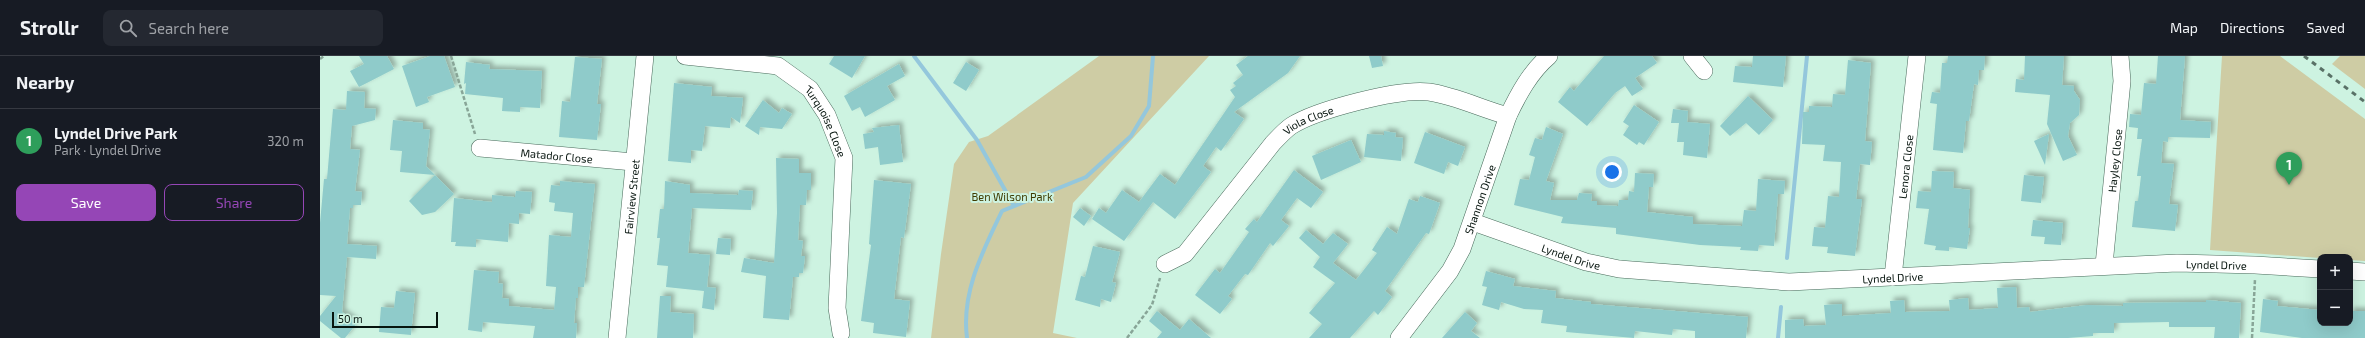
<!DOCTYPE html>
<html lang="en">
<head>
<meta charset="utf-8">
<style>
  :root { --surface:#171b24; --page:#242831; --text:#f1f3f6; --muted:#9ea1a6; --line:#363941; --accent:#9546b6 }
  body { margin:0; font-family:"Exo 2",sans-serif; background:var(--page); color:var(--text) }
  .controls { position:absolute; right:12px; bottom:12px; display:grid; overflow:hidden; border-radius:8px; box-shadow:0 4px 16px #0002 }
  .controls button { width:36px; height:36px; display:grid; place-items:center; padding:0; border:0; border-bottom:1px solid var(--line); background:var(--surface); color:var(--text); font:20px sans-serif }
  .scale { position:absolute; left:12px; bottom:10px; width:106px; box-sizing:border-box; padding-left:4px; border:2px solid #06140e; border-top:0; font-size:11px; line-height:14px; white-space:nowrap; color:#06140e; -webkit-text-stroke:3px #cdf3e1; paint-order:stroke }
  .you { position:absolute; left:1292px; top:116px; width:14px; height:14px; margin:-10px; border:3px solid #fff; border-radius:50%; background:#1a73e8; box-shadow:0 0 0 6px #1a73e833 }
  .badge { display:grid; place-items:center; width:26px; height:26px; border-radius:50%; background:var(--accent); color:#fff; font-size:13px; font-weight:700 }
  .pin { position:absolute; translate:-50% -33px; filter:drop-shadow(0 1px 2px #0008) }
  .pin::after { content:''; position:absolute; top:21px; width:14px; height:12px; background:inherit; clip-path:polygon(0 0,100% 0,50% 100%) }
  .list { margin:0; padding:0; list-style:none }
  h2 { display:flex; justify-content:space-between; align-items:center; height:52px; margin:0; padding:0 16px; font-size:17px }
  h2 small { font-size:13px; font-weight:400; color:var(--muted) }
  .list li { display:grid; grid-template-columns:26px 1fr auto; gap:12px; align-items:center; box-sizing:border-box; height:64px; padding:0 16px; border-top:1px solid var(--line) }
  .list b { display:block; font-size:15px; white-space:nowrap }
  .list p { margin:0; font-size:13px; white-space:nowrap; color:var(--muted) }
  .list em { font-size:13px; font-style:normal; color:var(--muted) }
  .actions { display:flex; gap:8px; padding:12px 16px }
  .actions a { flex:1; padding:9px 0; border:1px solid var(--accent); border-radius:8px; text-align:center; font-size:14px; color:var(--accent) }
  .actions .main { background:var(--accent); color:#fff }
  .icon { flex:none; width:22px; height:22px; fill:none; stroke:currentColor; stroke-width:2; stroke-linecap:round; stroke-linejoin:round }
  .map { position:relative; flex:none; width:2045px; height:282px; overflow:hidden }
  header { display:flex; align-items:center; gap:24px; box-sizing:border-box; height:56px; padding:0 20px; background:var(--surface); border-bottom:1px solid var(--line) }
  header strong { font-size:19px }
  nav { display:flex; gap:22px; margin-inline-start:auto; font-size:14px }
  .search { width:280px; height:36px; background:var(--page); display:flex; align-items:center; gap:10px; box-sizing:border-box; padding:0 14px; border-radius:8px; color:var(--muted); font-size:15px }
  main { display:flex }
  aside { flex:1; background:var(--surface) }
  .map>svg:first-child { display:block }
</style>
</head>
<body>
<header>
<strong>Strollr</strong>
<div class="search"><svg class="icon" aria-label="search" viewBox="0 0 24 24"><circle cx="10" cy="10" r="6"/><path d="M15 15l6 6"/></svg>Search here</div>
<nav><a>Map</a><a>Directions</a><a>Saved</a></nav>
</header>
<main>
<aside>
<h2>Nearby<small></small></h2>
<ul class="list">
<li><span class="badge" style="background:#2e9e5b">1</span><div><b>Lyndel Drive Park</b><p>Park · Lyndel Drive</p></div><em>320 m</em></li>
</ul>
<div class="actions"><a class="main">Save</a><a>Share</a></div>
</aside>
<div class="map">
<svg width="2045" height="282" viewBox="0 0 2045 282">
  <defs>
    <filter id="shadow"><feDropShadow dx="3.5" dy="-3.5" stdDeviation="2" flood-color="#0004"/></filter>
  </defs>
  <rect width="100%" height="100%" fill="#cdf3e1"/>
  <!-- green -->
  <path fill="#cecca4" d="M779,0H889L753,147L733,277L757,282H611L621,198L634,108L649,86L668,80Z
    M1902,0H1960L2045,63V205L2030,204V201L2000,202L1890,194Z
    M2020,0H2045V33L2012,8Z"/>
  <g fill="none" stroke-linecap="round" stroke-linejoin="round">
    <!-- stream -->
    <path stroke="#94c7dc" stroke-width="4" d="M594,0L657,84L694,150
      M1467,202L1487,0
      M647,282C641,236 663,195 682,155L766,121L811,80L829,50L833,0
      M1458,282L1461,251"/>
  </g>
  <!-- building -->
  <path fill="#8fcbca" filter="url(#shadow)" d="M39,0H67L74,13L39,31L30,15L44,8Z
    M110,0H124L135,31L107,41L109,46L96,51L82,10Z
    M514,0H545L532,22L509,8Z
    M928,0H980L968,17L914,56L924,63L901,95L896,91L883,110L891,116L855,163L833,146L804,185L772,163L779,152L786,157L802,134L819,146L840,118L855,129L915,41L910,34L916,30L913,27L923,19L916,9Z
    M1049,0H1061L1063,10L1052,12Z
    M1284,0H1332L1337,7L1315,22L1323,33L1312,40L1305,30L1295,37L1267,70L1238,46L1250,31L1254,35Z
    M1433,0H1466L1463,31L1413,26L1415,10L1432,11Z
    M1628,0H1665L1664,14H1659L1658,29L1654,28L1649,65H1646L1643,97L1613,94L1617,48L1610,47L1612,36L1620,37L1622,7H1627Z
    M1705,0H1744L1742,29L1754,30V35L1760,44L1759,59L1750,67L1748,80L1757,99L1743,105L1727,68L1730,39L1695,36L1696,23L1704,24Z
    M1838,0H1865L1860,64L1891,66L1890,82L1848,81V86L1843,85L1841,107L1854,108L1849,148L1858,149L1855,175L1812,171L1815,145H1818L1821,120H1817L1822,83H1817L1818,72L1809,71L1810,58L1821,59L1824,27L1836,28Z
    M255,1L282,3L277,48H281L277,84L239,81L242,45L250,46Z
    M1528,4L1551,7L1545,85L1552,86L1550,109L1540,108L1536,143H1542L1535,200L1507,197L1508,191L1492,190L1494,171L1505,172L1508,140L1519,141L1521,106L1503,105L1505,89L1482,88L1483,56H1489V50L1512,51L1513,38L1525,39Z
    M146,6L170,9L169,13L222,15L220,52L200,51V56L182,55L183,42L145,38L146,27L144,28Z
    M646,6L659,14L646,35L633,27Z
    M579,8L585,20L567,30L575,44L545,61L540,51L532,55L524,40Z
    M354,27L392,31L391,40L423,42L420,67L411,61L410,72L385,70L382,95L371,94V107L348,105Z
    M27,35L45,36L44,52L56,53L55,64L32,70L30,93L40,94L35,135L42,136L41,149H33V152H30L27,188L57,190L56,203L27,201L22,256L37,267L25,282H21L0,265V260L16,240L0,239V167L4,123H7L13,53L26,54Z
    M1428,40L1453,64L1439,79L1426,67L1410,80L1400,70Z
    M443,44L459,57L462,52L472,58L462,73L440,71L439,79L425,70Z
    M1314,49L1339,66L1324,89L1319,86L1317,89L1303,79L1309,70L1303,66Z
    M1353,53L1368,55L1367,66L1390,68L1387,102L1363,99L1364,86H1357L1359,67H1351Z
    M73,64L103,67V73L110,74L106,110L134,138L115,156L102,159L89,145L115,119L80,116L82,95L70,94Z
    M579,69L583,106L560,109L558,91L545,93L543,78L554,76L552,72Z
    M1226,71L1243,78L1226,125L1234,127L1230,144H1257L1259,137L1272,138L1271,145H1277V149L1298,150L1299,144H1308L1309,135L1314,136L1315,117L1334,118L1333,131H1329L1327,156L1373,161V168L1422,170L1424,154L1436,155L1438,123L1465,125L1464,138H1458L1454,190L1439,189L1438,195L1420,194L1421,191L1380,189L1296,178V172L1241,167L1243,161L1194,149L1200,123L1209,124L1215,101L1209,99L1215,82L1222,84Z
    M1064,75L1076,77L1075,81L1083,82L1081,105L1044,101L1047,78L1064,79Z
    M1105,76L1145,91L1138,110L1128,106L1124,118L1094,107Z
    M1729,78L1725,109L1714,85Z
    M1031,84L1041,106L1001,124L992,100Z
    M456,102L479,103V117H491V134H487L486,149H480L478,184L483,185L481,200H485L483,217H479V221H473L469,264L443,262L446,220L421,216L424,202L454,207L457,157Z
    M974,114L1003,136L991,152L977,142L961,164L969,170L953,190L950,187L928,219L925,218L908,240L912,243L900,258L875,239L895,213L900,217L929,176L925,173L934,163L937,166Z
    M1612,115L1634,116L1633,132L1650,134L1648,172H1650L1647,193L1629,191V195L1615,194L1616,190L1604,188L1609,153L1596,152L1598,135L1611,136Z
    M1704,119L1724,121L1721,147L1701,145Z
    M554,124L591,128L584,182L581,181L574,243L590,245L586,281L553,277L554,267L541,265L551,189L549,188Z
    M240,125L275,128L264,231H258V242H256L254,267H257L256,282H213L215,270L163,266L162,276L148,274L154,214L179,216L178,227L183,228L182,242L189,243V250L234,254L236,231L226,230L229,179L251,181L253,157L234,155L235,147L229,146L231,129L240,130Z
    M345,125L370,129V137L418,139L419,134L433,135L431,154L372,152L368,197L390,199L387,231L396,232L394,254L382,252L384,235L346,231L348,210L337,209L340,182H337L340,153H344Z
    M196,135L212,136L210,158L199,157V168L189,167L188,186L156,183V191L135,190L136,186H131L134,142L172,146V139L195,141Z
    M1100,140L1120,147L1109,178L1106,177L1065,235L1072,241L1058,259L1054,255L1030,282H989L1002,268L989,257L1015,227L993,211L1000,201L979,182L986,174L1003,188L1013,177L1028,188L1013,207L1036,224L1057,197L1052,194L1067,171L1077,178L1089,143L1098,146Z
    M760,152L771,160L764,170L753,161Z
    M1713,164L1743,167L1741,189L1724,188L1725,181L1711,180Z
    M398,182L411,183L410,199L396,198Z
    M773,190L800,196L792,226L796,227L791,246L781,243L780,251L755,244L761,220L765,221Z
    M1166,215L1195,223L1193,230L1236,235L1235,242L1271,246V248L1428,261L1426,282H1375V275L1353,273L1352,279L1315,275L1314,282L1246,276L1247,270L1221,267L1223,254L1204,253L1181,246L1179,254L1162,249L1167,231L1162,230Z
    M1696,231L1697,252L1709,251L1710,256L1767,249L1803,250V247L1886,246V244L1921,247L1919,282H1894L1895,271H1849V266L1794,267V277H1773V280L1748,282H1465V264L1483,263L1484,270L1506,269L1504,249L1522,248V260L1571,257L1570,245L1584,244L1585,256L1630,255L1629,244L1648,242L1649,254L1678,252L1677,232Z
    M76,235L95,237L91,279L59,276L61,251L74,252Z
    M340,240H351L350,256L374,258L373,282H337Z
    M1943,243L1958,245L1957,250L2000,254V267H2030V255H2045V282H1982L1940,276Z
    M837,255L860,274L869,263L891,282H837L842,276L829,265Z
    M1145,256L1157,267L1151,275L1160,282H1122Z"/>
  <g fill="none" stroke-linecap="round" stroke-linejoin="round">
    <!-- minor casing -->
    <g stroke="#48695a" stroke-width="18">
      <g id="minor">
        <path id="s1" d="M365,0L458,10L490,33L507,59L524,102L517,252L521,277"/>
        <path d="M1372,0L1384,15"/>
        <path id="s2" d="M160,92L313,106"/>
        <path id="s3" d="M1153,166L1266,206L1299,213L1469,226L1857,207L1935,209L2000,213"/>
        <path id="s4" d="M845,208L865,198L953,87C958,82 964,75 971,70C996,54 1079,32 1109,36C1136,40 1162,53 1188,60"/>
        <path id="s5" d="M1784,209L1802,25L1800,0"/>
        <path d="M2030,215L2045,216"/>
        <path id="s6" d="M1573,221L1597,0"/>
        <path id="s7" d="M297,282L325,0"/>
        <path id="s8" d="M1079,282L1130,215L1142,193L1188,60C1198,39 1210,16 1229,0"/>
      </g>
    </g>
    <!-- path -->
    <path stroke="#88a597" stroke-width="2.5" stroke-dasharray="4 2" stroke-linecap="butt" d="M131,0L155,78
      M0,3L4,0
      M807,282L832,249L840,222
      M1932,282L1935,223"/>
    <!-- minor -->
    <use href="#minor" stroke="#fff" stroke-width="17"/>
    <!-- rail -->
    <path stroke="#597166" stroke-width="3" stroke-dasharray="5 5" stroke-linecap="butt" d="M1984,0L2045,46"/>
  </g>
  <g text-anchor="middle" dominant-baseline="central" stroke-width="4" stroke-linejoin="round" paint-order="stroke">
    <!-- street labels -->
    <g font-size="11" fill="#06140e" stroke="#cdf3e1">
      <text stroke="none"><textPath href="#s1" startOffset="169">Turquoise Close</textPath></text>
      <text stroke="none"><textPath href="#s4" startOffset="207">Viola Close</textPath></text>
      <text stroke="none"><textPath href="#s2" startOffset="77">Matador Close</textPath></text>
      <text stroke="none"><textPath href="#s5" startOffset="105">Hayley Close</textPath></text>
      <text stroke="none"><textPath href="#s6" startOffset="111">Lenora Close</textPath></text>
      <text stroke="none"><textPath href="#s7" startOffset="142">Fairview Street</textPath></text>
      <text stroke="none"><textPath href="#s8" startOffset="162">Shannon Drive</textPath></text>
      <text stroke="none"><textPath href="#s3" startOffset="104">Lyndel Drive</textPath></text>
      <text stroke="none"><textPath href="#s3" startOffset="752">Lyndel Drive</textPath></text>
      <text stroke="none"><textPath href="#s3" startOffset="428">Lyndel Drive</textPath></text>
    </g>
    <!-- park labels -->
    <g font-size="11" fill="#3e3a00" stroke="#cdf3e1">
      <text x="692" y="140">Ben Wilson Park</text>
    </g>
  </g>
</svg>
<div class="controls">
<button>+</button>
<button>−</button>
</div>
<div class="scale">50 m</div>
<div class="you"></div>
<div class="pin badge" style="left:1969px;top:129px;background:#2e9e5b">1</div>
</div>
</main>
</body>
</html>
